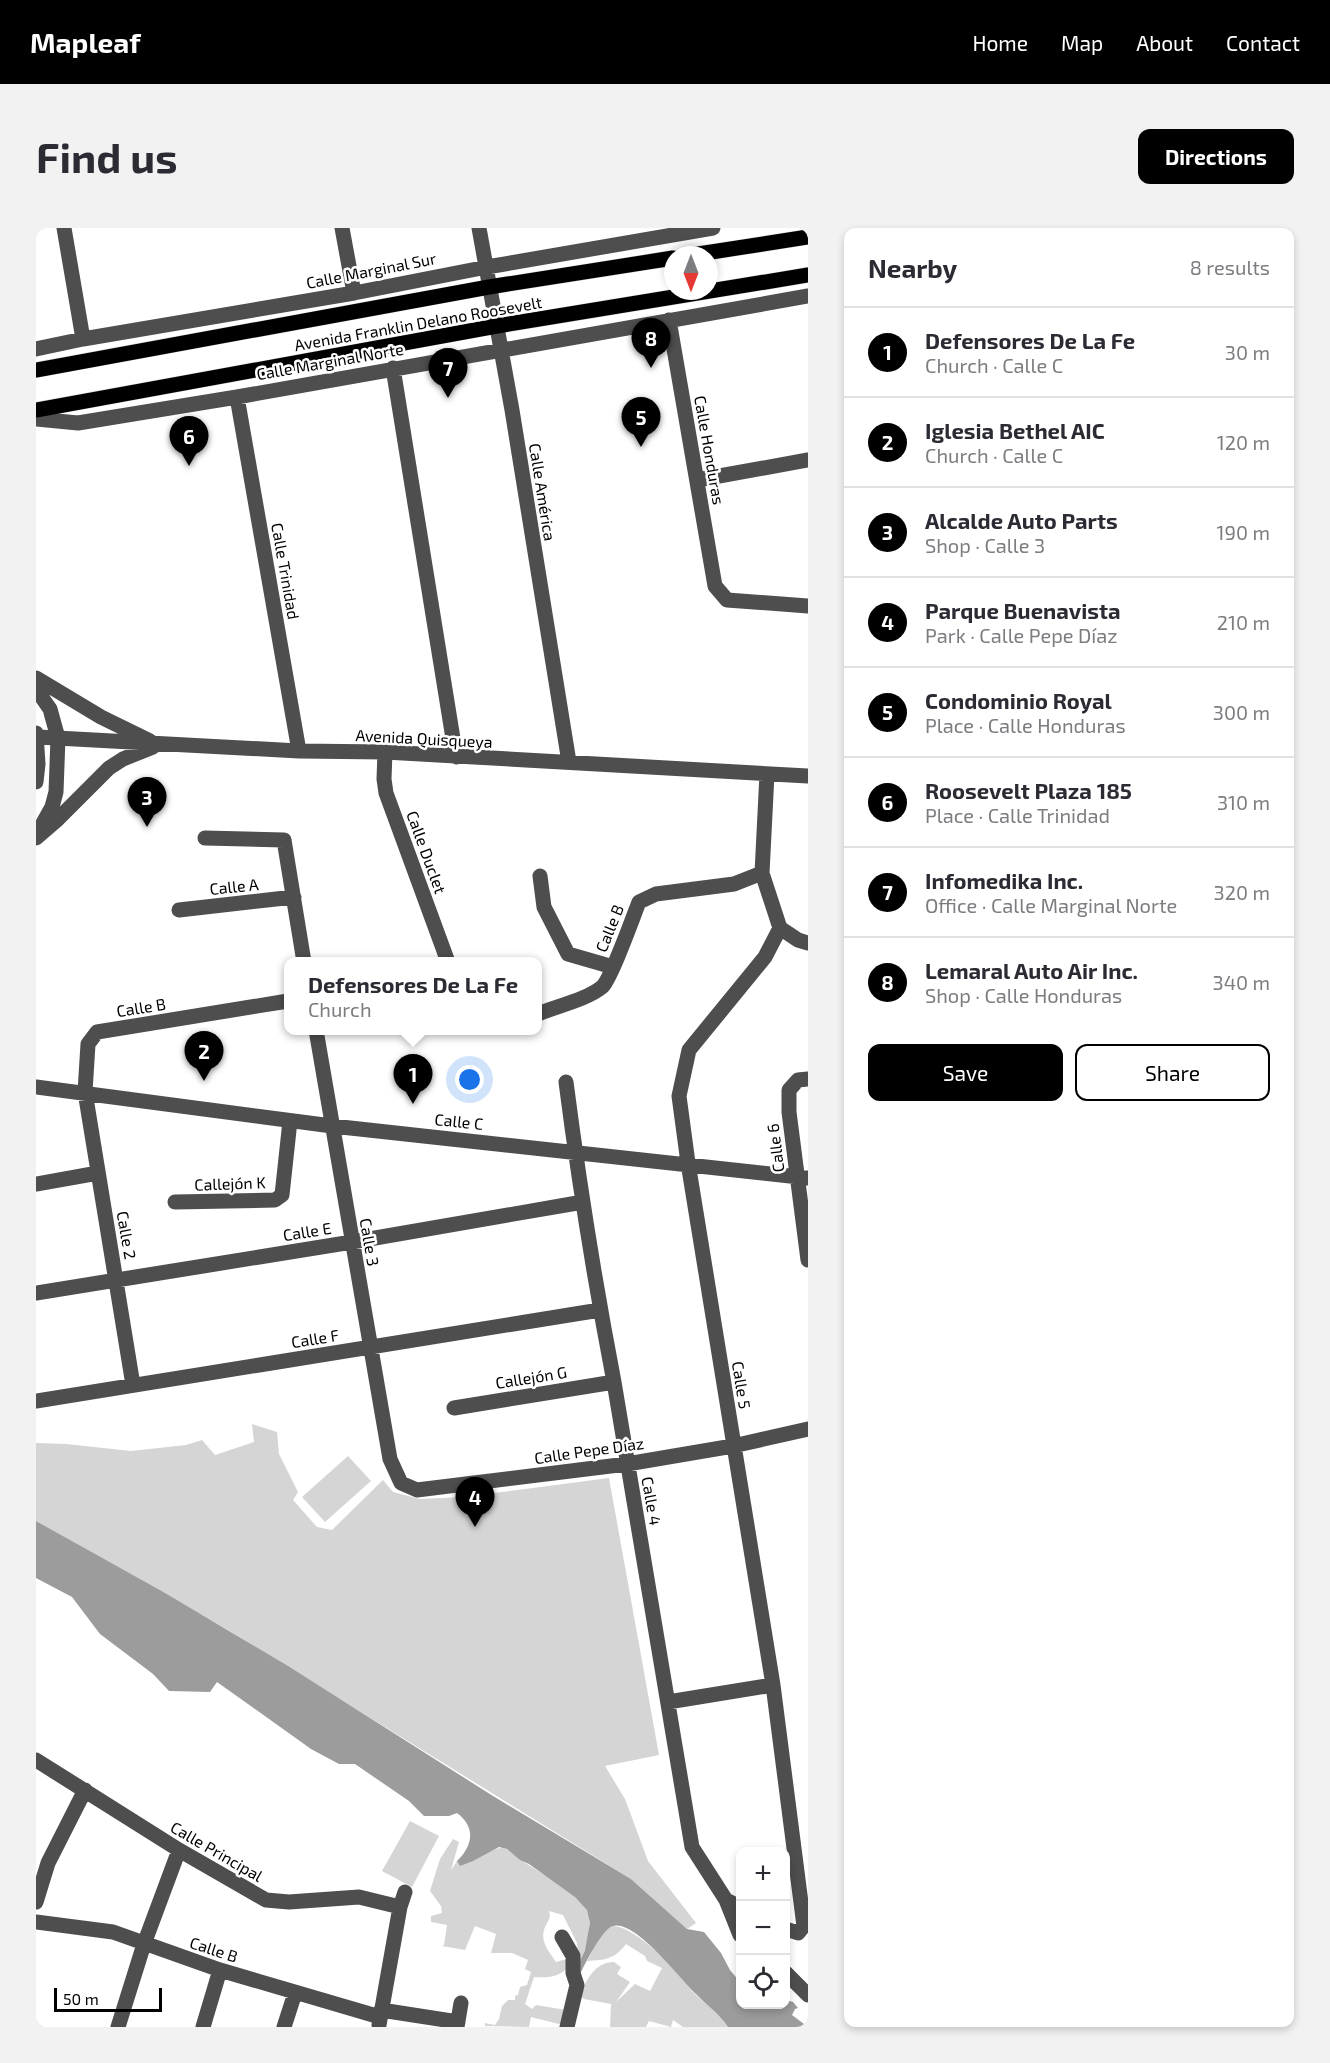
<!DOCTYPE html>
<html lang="en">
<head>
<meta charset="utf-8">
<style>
  :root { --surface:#fff; --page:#f2f2f3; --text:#2b2b33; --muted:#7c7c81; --line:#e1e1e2; --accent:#000 }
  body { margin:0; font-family:"Exo 2",sans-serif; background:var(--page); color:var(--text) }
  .controls { position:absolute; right:18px; bottom:18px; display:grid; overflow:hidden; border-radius:12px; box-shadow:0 3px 9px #0003 }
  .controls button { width:54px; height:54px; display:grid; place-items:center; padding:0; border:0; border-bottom:2px solid var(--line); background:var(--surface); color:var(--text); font:30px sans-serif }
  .compass { position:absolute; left:628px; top:18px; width:54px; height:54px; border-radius:50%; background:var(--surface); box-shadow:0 3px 9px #0003; rotate:180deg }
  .scale { position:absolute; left:18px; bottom:15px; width:108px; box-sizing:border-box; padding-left:6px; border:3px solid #000; border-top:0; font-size:16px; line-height:21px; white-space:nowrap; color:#000; -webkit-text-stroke:4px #fff; paint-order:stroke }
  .you { position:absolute; left:434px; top:852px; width:21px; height:21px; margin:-15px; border:4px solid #fff; border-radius:50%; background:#1a73e8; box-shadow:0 0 0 9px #1a73e833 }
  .badge { display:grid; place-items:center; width:39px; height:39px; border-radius:50%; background:var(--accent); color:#fff; font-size:20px; font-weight:700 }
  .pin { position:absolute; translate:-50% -50px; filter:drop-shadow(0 2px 3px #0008) }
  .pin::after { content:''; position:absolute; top:32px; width:21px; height:18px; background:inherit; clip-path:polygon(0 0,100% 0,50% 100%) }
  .popup { position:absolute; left:248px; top:729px; width:258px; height:78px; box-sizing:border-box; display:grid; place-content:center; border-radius:12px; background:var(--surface); filter:drop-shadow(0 2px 4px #0005); font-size:20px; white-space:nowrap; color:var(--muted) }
  .popup b { font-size:22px; color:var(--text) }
  .popup::after { content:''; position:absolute; left:50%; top:100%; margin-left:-12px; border:12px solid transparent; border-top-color:var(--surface) }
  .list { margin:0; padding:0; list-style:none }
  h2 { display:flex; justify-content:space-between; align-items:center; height:78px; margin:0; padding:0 24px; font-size:26px }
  h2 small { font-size:20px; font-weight:400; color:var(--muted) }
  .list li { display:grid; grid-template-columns:39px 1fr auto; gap:18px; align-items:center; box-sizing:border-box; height:90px; padding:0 24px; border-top:2px solid var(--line) }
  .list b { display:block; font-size:22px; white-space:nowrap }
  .list p { margin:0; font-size:20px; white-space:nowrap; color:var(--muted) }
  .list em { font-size:20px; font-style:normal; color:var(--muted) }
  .actions { display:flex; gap:12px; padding:18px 24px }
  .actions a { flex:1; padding:14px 0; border:2px solid var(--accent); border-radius:12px; text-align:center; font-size:21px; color:var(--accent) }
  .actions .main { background:var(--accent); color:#fff }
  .icon { flex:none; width:33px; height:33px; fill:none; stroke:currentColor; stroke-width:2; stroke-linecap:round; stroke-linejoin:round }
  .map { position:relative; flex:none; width:772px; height:1799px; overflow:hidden; border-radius:12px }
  header { display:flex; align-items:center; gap:36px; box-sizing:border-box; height:84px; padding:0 30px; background:var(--accent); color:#fff }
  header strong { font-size:28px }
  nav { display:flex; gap:33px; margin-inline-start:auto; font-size:21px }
  .intro { display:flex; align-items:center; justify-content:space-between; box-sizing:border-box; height:144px; padding:0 36px }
  h1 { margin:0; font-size:42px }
  .button { padding:15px 27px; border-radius:12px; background:var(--accent); color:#fff; font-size:21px; font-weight:700 }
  main { display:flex; gap:36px; padding:0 36px }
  aside { flex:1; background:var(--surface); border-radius:12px; box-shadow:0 3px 9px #0003 }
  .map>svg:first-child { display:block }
</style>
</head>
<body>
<header>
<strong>Mapleaf</strong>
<nav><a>Home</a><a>Map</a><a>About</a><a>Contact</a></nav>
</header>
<div class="intro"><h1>Find us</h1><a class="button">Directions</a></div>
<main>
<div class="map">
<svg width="772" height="1799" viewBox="0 0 772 1799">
  <rect width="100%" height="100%" fill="#fff"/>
  <!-- green -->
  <path fill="#d5d5d5" d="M216,1196L241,1204L243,1226L262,1264L257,1272L281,1299L296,1302L347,1252L357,1264L384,1271L427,1269L573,1250L623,1527L569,1538L589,1571L612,1633L660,1695L651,1701L595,1651L192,1402L0,1293V1215L30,1216L95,1223L150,1217L166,1212L179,1227L218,1214Z
    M312,1228L335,1253L289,1294L266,1269Z
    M374,1593L403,1608L376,1659L346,1643Z
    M417,1611L423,1614L415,1642L421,1633L424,1637C435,1634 458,1619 466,1620C475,1621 478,1628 485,1632C501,1643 543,1666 551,1682C558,1697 550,1721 543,1736L541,1715L527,1687L513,1683C515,1690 513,1691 510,1697C502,1712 513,1723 520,1734L534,1730L536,1736C524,1749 514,1750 498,1749L489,1776L496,1781L500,1777L530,1782L527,1797L495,1789L493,1799L449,1798V1795L459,1797L463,1791L466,1778L472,1772H479V1768L482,1767L484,1759L491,1757L495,1744L489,1741L492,1732L476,1725H455L460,1706L439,1698L429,1722L406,1718L408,1717L411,1697L395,1694V1688L406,1685L405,1678L394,1663L404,1631Z
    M577,1698C596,1698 632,1733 644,1747C650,1755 655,1763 662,1769C673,1779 684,1786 692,1799H647L637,1792L635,1799L613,1793L610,1799H574L575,1776L548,1771L544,1768C550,1752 559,1734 578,1734L585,1739L581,1746L594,1754L580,1774L599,1756L614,1763L626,1740L611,1733L609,1728L590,1716C579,1731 569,1732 551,1733C559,1719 564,1705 577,1698Z"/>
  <!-- water -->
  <path fill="#9c9c9c" d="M0,1293L129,1365L252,1438L457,1568L595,1651L651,1701L668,1704L685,1725L694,1742L704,1754V1776H750V1772L757,1774L762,1780L759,1781L756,1787L772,1799H692C683,1785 671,1778 660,1766C645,1752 599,1691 577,1698C566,1701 547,1739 542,1751L540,1742L549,1722L554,1695L551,1682L539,1669L493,1636L484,1632L471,1621L463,1619L437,1633L424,1638L421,1633C437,1618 440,1599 421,1585L413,1588H388L373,1573L319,1536H303L275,1521L181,1454L174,1464L133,1463L117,1446L64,1406L36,1369L0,1350Z"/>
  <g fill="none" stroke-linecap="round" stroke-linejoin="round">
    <!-- major casing -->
    <g stroke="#dbdbdb" stroke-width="16">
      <path id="major" d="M656,27L772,9
        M0,142L453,59L637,30
        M0,182L461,98L772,47"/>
    </g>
    <!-- minor -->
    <path stroke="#4e4e4e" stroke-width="15" d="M28,0L47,111
      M306,0L318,65
      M443,0L476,182L533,534
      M633,92L679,358L691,372L772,378
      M0,121L47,111L318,65L451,39L677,0
      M357,140L420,529
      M201,169L263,523
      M0,191L42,195L201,169L772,68
      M661,252L772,232
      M0,450L65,489L114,513
      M0,461L14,481L22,510L20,564L16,579L2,604
      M0,505L2,536L0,554
      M2,509L263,523L349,524L772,548
      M349,524L348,551L350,565L412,734
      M731,546L726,645L744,700L729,729L653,822L643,868L652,935L737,1457L768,1698L762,1705L750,1701
      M0,610L22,591L73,540L87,531L117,519
      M169,610L248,612L268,734
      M504,648L508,679L532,726L577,739
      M143,682L258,669
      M744,700L762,712L772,715
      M502,786C521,778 550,772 566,759C575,751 597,689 603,674L620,666L698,656L726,645
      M280,802L354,1231L365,1255L381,1262L591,1236L697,1218L772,1201
      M772,851L762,852L753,862V884L772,1032
      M530,854C543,955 559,1055 578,1154L656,1619L690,1672L704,1679
      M0,859L296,898L772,950
      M0,956L62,945
      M139,974L239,972L246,967L254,893
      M0,1065L316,1014L547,974
      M97,1157L49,864L52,816L61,804L252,773
      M0,1173L564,1082
      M418,1180L578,1154
      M632,1474L737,1457
      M0,1532L143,1622L230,1672L253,1674L323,1669L364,1679
      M690,1672L704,1707
      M0,1674L12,1635L49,1562
      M0,1694L77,1704L184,1742L344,1789
      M526,1709L537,1728V1745L541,1757L531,1799
      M750,1745L772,1767
      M345,1782L422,1794
      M343,1797L364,1679L369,1664
      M82,1799L108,1716L143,1622
      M167,1799L184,1742
      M248,1799L259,1765
      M421,1799L425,1775"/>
    <!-- major -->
    <use href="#major" stroke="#000" stroke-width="15"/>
  </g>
  <g text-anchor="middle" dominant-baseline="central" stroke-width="5" stroke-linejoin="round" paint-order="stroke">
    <!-- street labels -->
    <g font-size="16" fill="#000" stroke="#fff">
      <text transform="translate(335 42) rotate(-11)">Calle Marginal Sur</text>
      <text transform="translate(382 95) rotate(-10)">Avenida Franklin Delano Roosevelt</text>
      <text transform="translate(294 133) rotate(-10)">Calle Marginal Norte</text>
      <text transform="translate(674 222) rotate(80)">Calle Honduras</text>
      <text transform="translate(507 264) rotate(81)">Calle América</text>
      <text transform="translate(250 343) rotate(80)">Calle Trinidad</text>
      <text transform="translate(388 510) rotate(3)">Avenida Quisqueya</text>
      <text transform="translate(391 624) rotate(70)">Calle Duclet</text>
      <text transform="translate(198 658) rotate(-6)">Calle A</text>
      <text transform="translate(573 700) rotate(-68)">Calle B</text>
      <text transform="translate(105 779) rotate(-9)">Calle B</text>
      <text transform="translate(423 893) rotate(6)">Calle C</text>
      <text transform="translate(739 920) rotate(-97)">Calle 6</text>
      <text transform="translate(194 955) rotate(-2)">Callejón K</text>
      <text transform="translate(271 1003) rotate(-9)">Calle E</text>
      <text transform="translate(91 1007) rotate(80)">Calle 2</text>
      <text transform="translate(334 1014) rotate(80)">Calle 3</text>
      <text transform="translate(279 1110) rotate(-9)">Calle F</text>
      <text transform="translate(495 1149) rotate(-9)">Callejón G</text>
      <text transform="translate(706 1157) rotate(81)">Calle 5</text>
      <text transform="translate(553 1222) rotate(-8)">Calle Pepe Díaz</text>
      <text transform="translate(616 1273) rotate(80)">Calle 4</text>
      <text transform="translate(181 1623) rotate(30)">Calle Principal</text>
      <text transform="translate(178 1721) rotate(18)">Calle B</text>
    </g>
  </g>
</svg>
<div class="controls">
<button>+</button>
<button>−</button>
<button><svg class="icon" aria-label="locate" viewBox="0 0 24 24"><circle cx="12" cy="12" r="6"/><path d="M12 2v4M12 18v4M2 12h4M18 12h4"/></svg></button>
</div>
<svg class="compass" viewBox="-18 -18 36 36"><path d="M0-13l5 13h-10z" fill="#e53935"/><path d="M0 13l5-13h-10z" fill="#7c7c81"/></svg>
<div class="scale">50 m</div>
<div class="you"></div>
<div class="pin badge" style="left:377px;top:876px">1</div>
<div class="popup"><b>Defensores De La Fe</b>Church</div>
<div class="pin badge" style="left:168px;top:853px">2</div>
<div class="pin badge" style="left:111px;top:599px">3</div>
<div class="pin badge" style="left:439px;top:1299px">4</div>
<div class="pin badge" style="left:605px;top:219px">5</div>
<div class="pin badge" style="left:153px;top:238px">6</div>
<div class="pin badge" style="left:412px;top:170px">7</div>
<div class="pin badge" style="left:615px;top:140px">8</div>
</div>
<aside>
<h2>Nearby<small>8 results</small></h2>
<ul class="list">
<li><span class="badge">1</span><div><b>Defensores De La Fe</b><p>Church · Calle C</p></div><em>30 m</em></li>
<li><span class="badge">2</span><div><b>Iglesia Bethel AIC</b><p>Church · Calle C</p></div><em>120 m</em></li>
<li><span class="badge">3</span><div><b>Alcalde Auto Parts</b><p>Shop · Calle 3</p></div><em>190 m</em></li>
<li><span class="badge">4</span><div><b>Parque Buenavista</b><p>Park · Calle Pepe Díaz</p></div><em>210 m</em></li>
<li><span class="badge">5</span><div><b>Condominio Royal</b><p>Place · Calle Honduras</p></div><em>300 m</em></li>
<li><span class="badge">6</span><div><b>Roosevelt Plaza 185</b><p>Place · Calle Trinidad</p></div><em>310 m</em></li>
<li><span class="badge">7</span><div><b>Infomedika Inc.</b><p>Office · Calle Marginal Norte</p></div><em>320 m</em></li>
<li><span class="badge">8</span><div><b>Lemaral Auto Air Inc.</b><p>Shop · Calle Honduras</p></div><em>340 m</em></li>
</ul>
<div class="actions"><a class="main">Save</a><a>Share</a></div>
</aside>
</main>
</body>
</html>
